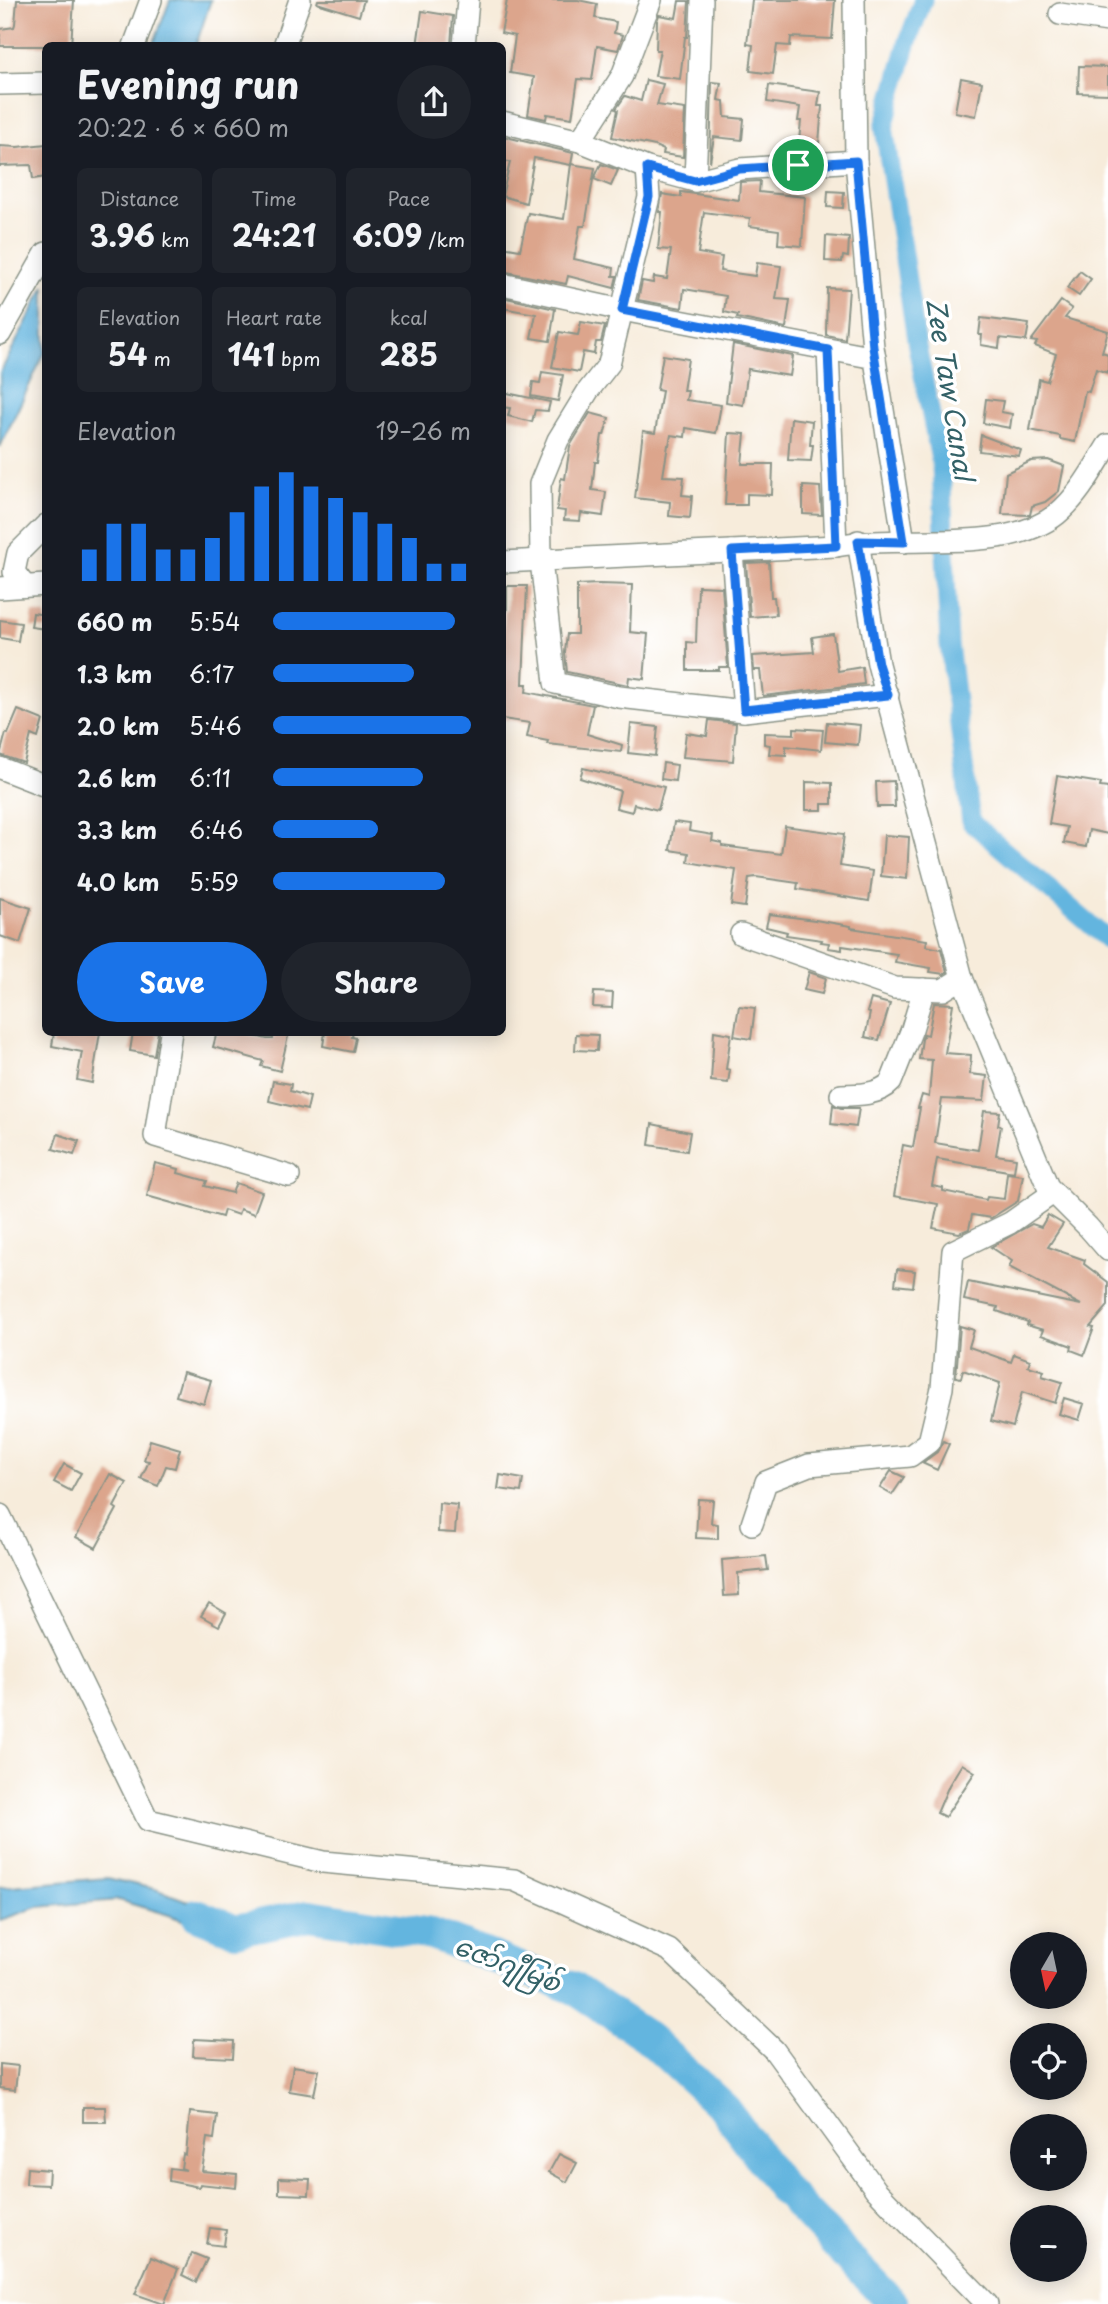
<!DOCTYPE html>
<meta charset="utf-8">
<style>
body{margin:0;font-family:"Playpen Sans","Noto Sans Myanmar",sans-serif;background:#20242c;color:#f1f3f6;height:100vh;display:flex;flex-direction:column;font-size:26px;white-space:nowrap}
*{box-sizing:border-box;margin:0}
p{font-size:23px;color:#9ea1a6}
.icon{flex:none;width:38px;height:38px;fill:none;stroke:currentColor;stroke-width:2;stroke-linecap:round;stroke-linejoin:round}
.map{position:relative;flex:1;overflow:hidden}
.drawer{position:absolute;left:42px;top:42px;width:464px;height:994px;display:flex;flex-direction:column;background:#171b24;border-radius:10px;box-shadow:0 4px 18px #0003}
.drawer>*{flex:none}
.needle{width:46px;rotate:189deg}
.fabs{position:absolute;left:1010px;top:1932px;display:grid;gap:14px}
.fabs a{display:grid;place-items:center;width:77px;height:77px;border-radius:50%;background:#171b24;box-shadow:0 4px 18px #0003;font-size:35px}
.pin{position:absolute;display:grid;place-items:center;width:60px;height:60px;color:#fff;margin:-30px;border:4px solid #fff;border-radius:50%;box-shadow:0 2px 7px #0007}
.round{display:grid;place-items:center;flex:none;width:74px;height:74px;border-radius:37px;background:#20242c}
.headline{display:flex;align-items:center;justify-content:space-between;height:119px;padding:0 35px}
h1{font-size:38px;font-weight:700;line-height:52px}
.figures{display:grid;grid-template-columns:repeat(3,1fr);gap:10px;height:119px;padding:7px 35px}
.figures div{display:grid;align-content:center;border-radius:10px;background:#20242c;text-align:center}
.figures b{font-size:30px;font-weight:700}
.figures small{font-size:19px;font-weight:400}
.figures p{font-size:19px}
.chart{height:196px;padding:14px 35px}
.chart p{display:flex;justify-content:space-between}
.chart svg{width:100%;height:126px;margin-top:7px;stroke:#1a73e8;stroke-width:6}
.cta{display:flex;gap:14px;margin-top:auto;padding:14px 35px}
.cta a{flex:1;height:80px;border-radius:42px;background:#1a73e8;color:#fff;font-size:28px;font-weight:700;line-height:80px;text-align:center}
.cta a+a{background:#20242c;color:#f1f3f6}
ul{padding:0 35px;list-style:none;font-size:23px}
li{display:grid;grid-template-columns:112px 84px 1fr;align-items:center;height:52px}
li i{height:18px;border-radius:9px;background:#1a73e8}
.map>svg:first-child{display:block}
.water{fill:#63b5df;stroke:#41798a;stroke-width:2}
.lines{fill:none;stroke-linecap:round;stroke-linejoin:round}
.canal{stroke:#63b5df;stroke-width:19}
.river{stroke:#63b5df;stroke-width:32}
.building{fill:#dca58c}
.minor-casing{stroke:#8b9488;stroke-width:24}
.minor{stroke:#fff;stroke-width:21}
.route-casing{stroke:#fff;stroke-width:14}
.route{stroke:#1a73e8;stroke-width:9}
.labels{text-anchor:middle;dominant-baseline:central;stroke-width:7;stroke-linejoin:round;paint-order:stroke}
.water-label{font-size:26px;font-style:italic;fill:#336167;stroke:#fff}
</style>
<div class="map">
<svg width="1108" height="2304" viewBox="0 0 1108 2304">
<rect width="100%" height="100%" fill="#fff"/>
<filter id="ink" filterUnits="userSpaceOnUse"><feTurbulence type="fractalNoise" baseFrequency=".0143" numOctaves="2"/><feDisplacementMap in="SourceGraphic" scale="14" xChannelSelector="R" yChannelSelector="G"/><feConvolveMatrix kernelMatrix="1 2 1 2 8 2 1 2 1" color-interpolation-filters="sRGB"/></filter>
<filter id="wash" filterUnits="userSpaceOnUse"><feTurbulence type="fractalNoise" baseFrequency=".00686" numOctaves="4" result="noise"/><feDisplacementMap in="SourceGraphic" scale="28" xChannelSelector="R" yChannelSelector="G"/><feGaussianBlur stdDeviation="1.57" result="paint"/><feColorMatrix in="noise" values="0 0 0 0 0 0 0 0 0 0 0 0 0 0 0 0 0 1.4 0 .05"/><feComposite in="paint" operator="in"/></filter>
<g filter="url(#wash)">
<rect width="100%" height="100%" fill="#f7ecdb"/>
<g class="water">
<polygon points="170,0 211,0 196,45 153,45"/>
<polygon points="45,286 45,352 0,447 0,373"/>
<polygon points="107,1878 155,1889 237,1919 235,1940 169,1915 118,1900 38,1907 0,1920 0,1887"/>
</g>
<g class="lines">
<polyline class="canal" points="923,0 908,41 884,127 917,346 941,464 949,644 971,822 1108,940"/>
<polyline class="river" points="197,1915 236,1930 309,1915 432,1934 573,1988 647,2037 725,2109 783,2189 893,2304"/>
</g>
<g id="blocks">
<g class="building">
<polygon points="17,0 74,0 71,46 0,46 0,29 14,27 15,24"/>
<polygon points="318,0 364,0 359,16 317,3"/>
<polygon points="507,0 578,0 597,4 595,18 616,22 614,33 623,35 618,50 597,46 592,80 578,79 572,118 547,114 546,119 528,115 534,77 510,73 515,36 501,33"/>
<polygon points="752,0 835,0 832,39 791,37 790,46 777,45 773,74 750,71 753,45 747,44"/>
<polygon points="679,1 689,1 687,37 685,37 680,79 655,76 660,50 656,50 657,21 659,15 676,18"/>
<polygon points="422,11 453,16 451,46 417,46"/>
<polygon points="1079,66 1108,67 1108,94 1078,93"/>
<polygon points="961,78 982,82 976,116 955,112"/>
<polygon points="646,80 663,84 657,105 685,109 683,157 663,154 664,150 655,146 612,137 618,110 616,109 625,96 641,101"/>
<polygon points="712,82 721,83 718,100 724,101 725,117 744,119 742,140 714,137 710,162"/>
<polygon points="769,85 820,92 818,106 822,106 819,143 799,141 801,121 798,121 800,107 767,102"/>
<polygon points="502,136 573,153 571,165 534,158 526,203 502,196 510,162 502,161"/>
<polygon points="46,144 46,177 33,179 31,165 0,166 0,146 17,147"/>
<polygon points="571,164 595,168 585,226 580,226 574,259 614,268 613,276 617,276 614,288 568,276 566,284 502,271 502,247 520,250 528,213 564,219"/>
<polygon points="601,164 618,170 611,186 594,179"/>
<polygon points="760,181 759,192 805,197 802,246 778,244 779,230 749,226 750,218 704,212 698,253 722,257 720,271 755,276 757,263 781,266 776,299 790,300 786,328 737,318 738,315 724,312 726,296 684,289 682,308 638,300 642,281 653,283 654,277 667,279 671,250 658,249 662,212 659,212 662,194 681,197 681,192 739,200 740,182"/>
<polygon points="828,191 844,192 843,208 827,207"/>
<polygon points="826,236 849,238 848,257 843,256 842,262 825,261"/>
<polygon points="1080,271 1091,279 1079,296 1067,288"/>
<polygon points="827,288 849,289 845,339 826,335"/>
<polygon points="502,297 555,309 550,341 531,338 536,314 502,308"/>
<polygon points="1061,301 1072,309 1065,318 1108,331 1102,352 1108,354 1108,373 1096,369 1089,392 1085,391 1075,442 1060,439 1060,436 1030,430 1039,379 1047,381 1056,354 1035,346 1037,342 1031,341"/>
<polygon points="981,318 1029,324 1026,341 1000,338 999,348 981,345 982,335 979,335"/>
<polygon points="581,322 605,326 601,342 596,342 594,354 583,352 579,372 552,367 559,332 578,335"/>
<polygon points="733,344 793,356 790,376 748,369 743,405 726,402"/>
<polygon points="663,355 688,359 683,391 688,391 686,400 721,405 716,433 686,428 685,437 671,435 669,445 668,445 663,476 684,477 682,495 692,496 690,518 669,516 670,502 635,498 643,431 655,433 662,391 657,390"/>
<polygon points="542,372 563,375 558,401 531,396 533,382 540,383"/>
<polygon points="502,392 550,402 548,411 535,410 532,422 508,416 510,408 502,407"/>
<polygon points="986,399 1003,401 1001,412 1012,414 1010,428 983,423"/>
<polygon points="590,413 609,418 604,435 602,435 598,462 595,462 592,490 606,492 603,516 581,513 580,521 564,520 565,511 557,510 561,478 565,479 570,446"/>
<polygon points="791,418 812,421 810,445 813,445 811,461 788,460"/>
<polygon points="729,433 745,434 742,464 773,464 772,495 747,494 747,505 725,505"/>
<polygon points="981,435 1021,450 1019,456 979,451"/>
<polygon points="1048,460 1064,466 1059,491 1045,502 1032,506 1030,515 1002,514 1006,473 1031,461"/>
<polygon points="803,486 820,487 822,515 803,514"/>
<polygon points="769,562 771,597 774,597 776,615 750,617 746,563"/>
<polygon points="599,584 632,585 630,632 648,634 644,679 629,677 628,685 567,672 565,652 567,634 577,634 577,585"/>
<polygon points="507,586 527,586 523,684 527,684 526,692 593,705 587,734 622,745 621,752 547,744 548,741 527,737 530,723 502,719 502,645 505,611 507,611"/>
<polygon points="698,586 722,587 728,667 719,667 719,670 687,670 687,642 696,643"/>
<polygon points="33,613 46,615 46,629 31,627"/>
<polygon points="0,620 21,623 18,641 0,638"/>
<polygon points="833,634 838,671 862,667 864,684 763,696 760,670 754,670 753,656 814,652 812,637"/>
<polygon points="18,710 43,720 38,738 31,735 24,763 0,755 6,733 8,734"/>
<polygon points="709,720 736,723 733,761 683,757 686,733 707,736"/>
<polygon points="827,722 860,725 858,745 825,742"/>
<polygon points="631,724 658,727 655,756 628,753"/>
<polygon points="794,728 823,730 821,750 786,746 786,755 769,754 770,745 764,744 764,733 794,734"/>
<polygon points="663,763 677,765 675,781 661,779"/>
<polygon points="583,768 664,787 658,810 634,804 632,812 616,808 620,791 580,778"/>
<polygon points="1057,776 1101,783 1100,787 1108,788 1108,834 1089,830 1086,847 1064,843 1067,827 1049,824"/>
<polygon points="894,781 895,807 877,807 876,782"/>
<polygon points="806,782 832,783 832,804 822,804 822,810 806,810"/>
<polygon points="674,822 690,824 689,831 713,835 712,841 722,843 722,846 781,854 785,826 844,834 840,866 873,871 869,901 797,889 798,883 756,877 749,878 745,907 731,905 736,870 688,862 689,853 670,850"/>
<polygon points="884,835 909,837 907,879 881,876"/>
<polygon points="0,898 31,908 20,943 0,936"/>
<polygon points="769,914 815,920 851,926 851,928 927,940 926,946 941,949 947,972 944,974 930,972 931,968 895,962 897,954 842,946 842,950 828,948 829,943 821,942 822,940 786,935 787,932 766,927"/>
<polygon points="809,972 826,978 822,994 804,990"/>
<polygon points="594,992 613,993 612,1008 593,1007"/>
<polygon points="871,999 890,1004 879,1040 865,1037 870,1013 867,1012"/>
<polygon points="934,1003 953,1004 945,1053 971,1055 970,1074 987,1076 984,1101 942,1099 935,1143 978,1150 984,1111 1000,1112 998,1125 1001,1126 996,1155 1016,1158 1014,1172 937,1159 932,1186 943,1188 943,1191 986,1200 987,1197 1004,1199 1007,1173 1023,1175 1018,1201 991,1218 972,1215 969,1229 959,1233 933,1228 938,1204 894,1196 903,1145 913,1147 920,1108 918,1108 922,1095 929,1097 932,1060 919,1059 922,1039 924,1034 928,1035"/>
<polygon points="739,1006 755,1008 751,1039 734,1036"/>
<polygon points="714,1031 731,1034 726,1069 730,1070 728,1083 711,1081"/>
<polygon points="54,1032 100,1032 92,1083 77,1080 82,1052 52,1046"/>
<polygon points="133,1032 158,1032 154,1055 130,1051"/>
<polygon points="217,1032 239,1032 267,1039 273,1039 274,1032 289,1032 280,1071 261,1066 263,1061 213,1047"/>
<polygon points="325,1032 353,1032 352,1037 356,1038 353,1052 323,1046"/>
<polygon points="576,1034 598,1035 597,1051 575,1050"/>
<polygon points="273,1081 291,1084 290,1091 310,1097 307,1110 269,1101"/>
<polygon points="833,1105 841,1108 859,1108 856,1127 831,1124"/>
<polygon points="652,1124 690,1132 687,1151 649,1145"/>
<polygon points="58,1134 79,1141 74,1155 53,1149"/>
<polygon points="155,1163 179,1169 178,1173 207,1181 205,1186 232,1193 236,1183 262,1192 254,1214 240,1209 238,1215 224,1210 222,1217 147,1196"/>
<polygon points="1048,1215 1063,1224 1048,1247 1085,1260 1084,1264 1108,1282 1108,1306 1090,1327 1094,1328 1084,1355 1071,1350 1072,1346 1041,1335 1043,1330 1027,1325 1028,1322 997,1311 998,1307 964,1300 968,1282 1081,1305 1009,1267 1012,1261 991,1247 1032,1224 1041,1227"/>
<polygon points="897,1269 915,1271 913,1287 895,1285"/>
<polygon points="960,1326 974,1330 969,1347 1011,1362 1014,1354 1030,1360 1028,1366 1044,1371 1042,1376 1062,1382 1055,1403 1022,1392 1013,1427 991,1421 1000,1383 963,1370 961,1378 956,1377"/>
<polygon points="183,1372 211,1380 204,1404 176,1396"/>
<polygon points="1064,1398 1084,1404 1079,1420 1059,1414"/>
<polygon points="150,1440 180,1449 175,1468 166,1466 158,1486 141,1479 149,1461 144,1460"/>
<polygon points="943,1441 949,1444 937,1470 922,1463 937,1452"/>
<polygon points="64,1464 81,1473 71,1491 54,1482"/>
<polygon points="891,1471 904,1477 892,1495 880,1488"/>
<polygon points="110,1474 127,1483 114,1507 117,1509 96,1548 76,1537"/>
<polygon points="500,1475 523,1479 521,1492 498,1489"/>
<polygon points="698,1499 713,1500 711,1523 718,1524 718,1539 696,1538"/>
<polygon points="439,1503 457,1505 455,1533 438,1532"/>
<polygon points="766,1556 768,1570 738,1573 739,1595 724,1596 722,1560"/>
<polygon points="209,1603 226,1613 219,1626 201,1616"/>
<polygon points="962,1764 975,1772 945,1817 937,1813 949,1785"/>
<polygon points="194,2039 234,2041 233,2058 193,2056"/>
<polygon points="0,2064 18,2066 15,2090 0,2088"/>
<polygon points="293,2066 319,2070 314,2095 289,2091"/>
<polygon points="83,2107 105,2107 106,2122 83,2122"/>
<polygon points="190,2112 217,2115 214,2139 207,2138 202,2171 237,2174 236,2188 200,2184 199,2187 169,2181 170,2168 186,2170 181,2168 183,2154 186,2155"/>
<polygon points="559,2154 577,2163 567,2182 549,2172"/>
<polygon points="27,2168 49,2170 48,2185 26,2184"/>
<polygon points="279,2178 310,2179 309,2195 279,2194"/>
<polygon points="210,2228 226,2230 224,2246 207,2244"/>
<polygon points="192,2253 207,2259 196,2282 182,2275"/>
<polygon points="151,2257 178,2269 164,2304 135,2294"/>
</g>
</g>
</g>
<g filter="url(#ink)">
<use href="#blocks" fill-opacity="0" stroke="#8b9488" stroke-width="2"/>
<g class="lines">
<defs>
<g id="minor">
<polyline points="854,0 856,161 873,347 904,542"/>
<polyline points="1060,14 1108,21"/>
<polyline points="134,46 151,0"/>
<polyline points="284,46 300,0"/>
<polyline points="464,46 468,0"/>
<polyline points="0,84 46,83"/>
<polyline points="502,122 580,141 647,168 695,181 740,169 856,161"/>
<polyline points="580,141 622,76 651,0"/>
<polyline points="647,168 649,197 609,364 588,391 558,440 540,484 541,561 555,683 619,697 744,711 888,695"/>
<polyline points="695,181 702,0"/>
<polyline points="502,284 622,310 875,358"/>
<polyline points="0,334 46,253"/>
<polyline points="828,350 836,546"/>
<polyline points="858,541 878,664 962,978 1048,1187 1088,1227 1108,1250"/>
<polyline points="732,551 744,711"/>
<path d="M502,562l334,-16c64,-13 168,10 221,-32 22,-18 36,-45 51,-69"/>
<polyline points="25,586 14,572 18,553 46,525"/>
<polyline points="0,588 46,585"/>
<polyline points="0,768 46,786"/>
<polyline points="741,934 895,988 943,990 962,978"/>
<polyline points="171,1032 155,1136 289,1176"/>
<path d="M841,1095c16,0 38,0 50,-13l21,-53 12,-40"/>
<polyline points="0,1515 148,1820 323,1862 514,1880 669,1950 774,2050 876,2190 987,2304"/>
<polyline points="752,1524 766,1482 809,1465 910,1456 929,1442 942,1388 953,1251 1010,1223 1053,1193"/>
</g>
</defs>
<use href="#minor" class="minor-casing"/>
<use href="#minor" class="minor"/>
</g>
</g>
<g class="lines" filter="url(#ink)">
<defs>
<polygon id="route" points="856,161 873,347 904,542 858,541 878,664 888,695 744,710 732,551 836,546 828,350 622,310 649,197 647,168 695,181 740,169"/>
</defs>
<use href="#route" class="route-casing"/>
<use href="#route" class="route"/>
</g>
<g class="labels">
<g class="water-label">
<text transform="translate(951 389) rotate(81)">Zee Taw Canal</text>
<text transform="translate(508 1963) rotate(21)">ဇော်ဂျီမြစ်</text>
</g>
</g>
</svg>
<div class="fabs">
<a><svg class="needle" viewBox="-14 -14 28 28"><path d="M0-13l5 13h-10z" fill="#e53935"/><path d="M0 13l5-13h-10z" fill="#9ea1a6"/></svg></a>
<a><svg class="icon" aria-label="locate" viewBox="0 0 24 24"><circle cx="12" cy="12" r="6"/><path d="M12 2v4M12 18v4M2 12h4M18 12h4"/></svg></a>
<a>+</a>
<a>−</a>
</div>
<div class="pin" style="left:798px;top:165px;background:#1e9e55"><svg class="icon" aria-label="arrive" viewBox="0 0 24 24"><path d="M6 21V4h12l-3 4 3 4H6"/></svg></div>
<section class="drawer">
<div class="headline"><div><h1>Evening run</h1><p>20:22 · 6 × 660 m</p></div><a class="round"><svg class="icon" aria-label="share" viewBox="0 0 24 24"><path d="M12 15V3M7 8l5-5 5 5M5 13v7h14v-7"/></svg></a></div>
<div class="figures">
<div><p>Distance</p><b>3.96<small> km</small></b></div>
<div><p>Time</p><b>24:21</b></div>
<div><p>Pace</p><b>6:09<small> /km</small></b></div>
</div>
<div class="figures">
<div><p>Elevation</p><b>54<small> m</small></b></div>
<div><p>Heart rate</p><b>141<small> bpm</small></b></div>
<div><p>kcal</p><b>285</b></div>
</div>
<div class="chart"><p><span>Elevation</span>19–26 m</p>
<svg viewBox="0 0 160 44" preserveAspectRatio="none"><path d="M5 44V33M15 44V24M25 44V24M35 44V33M45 44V33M55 44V29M65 44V20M75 44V11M85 44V6M95 44V11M105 44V15M115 44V20M125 44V24M135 44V29M145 44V38M155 44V38"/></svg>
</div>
<ul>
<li><b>660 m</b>5:54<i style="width:92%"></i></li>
<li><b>1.3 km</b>6:17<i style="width:71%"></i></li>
<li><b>2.0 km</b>5:46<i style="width:100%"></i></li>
<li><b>2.6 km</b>6:11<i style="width:76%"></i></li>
<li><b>3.3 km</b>6:46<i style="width:53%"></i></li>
<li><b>4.0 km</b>5:59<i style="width:87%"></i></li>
</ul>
<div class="cta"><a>Save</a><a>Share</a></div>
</section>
</div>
